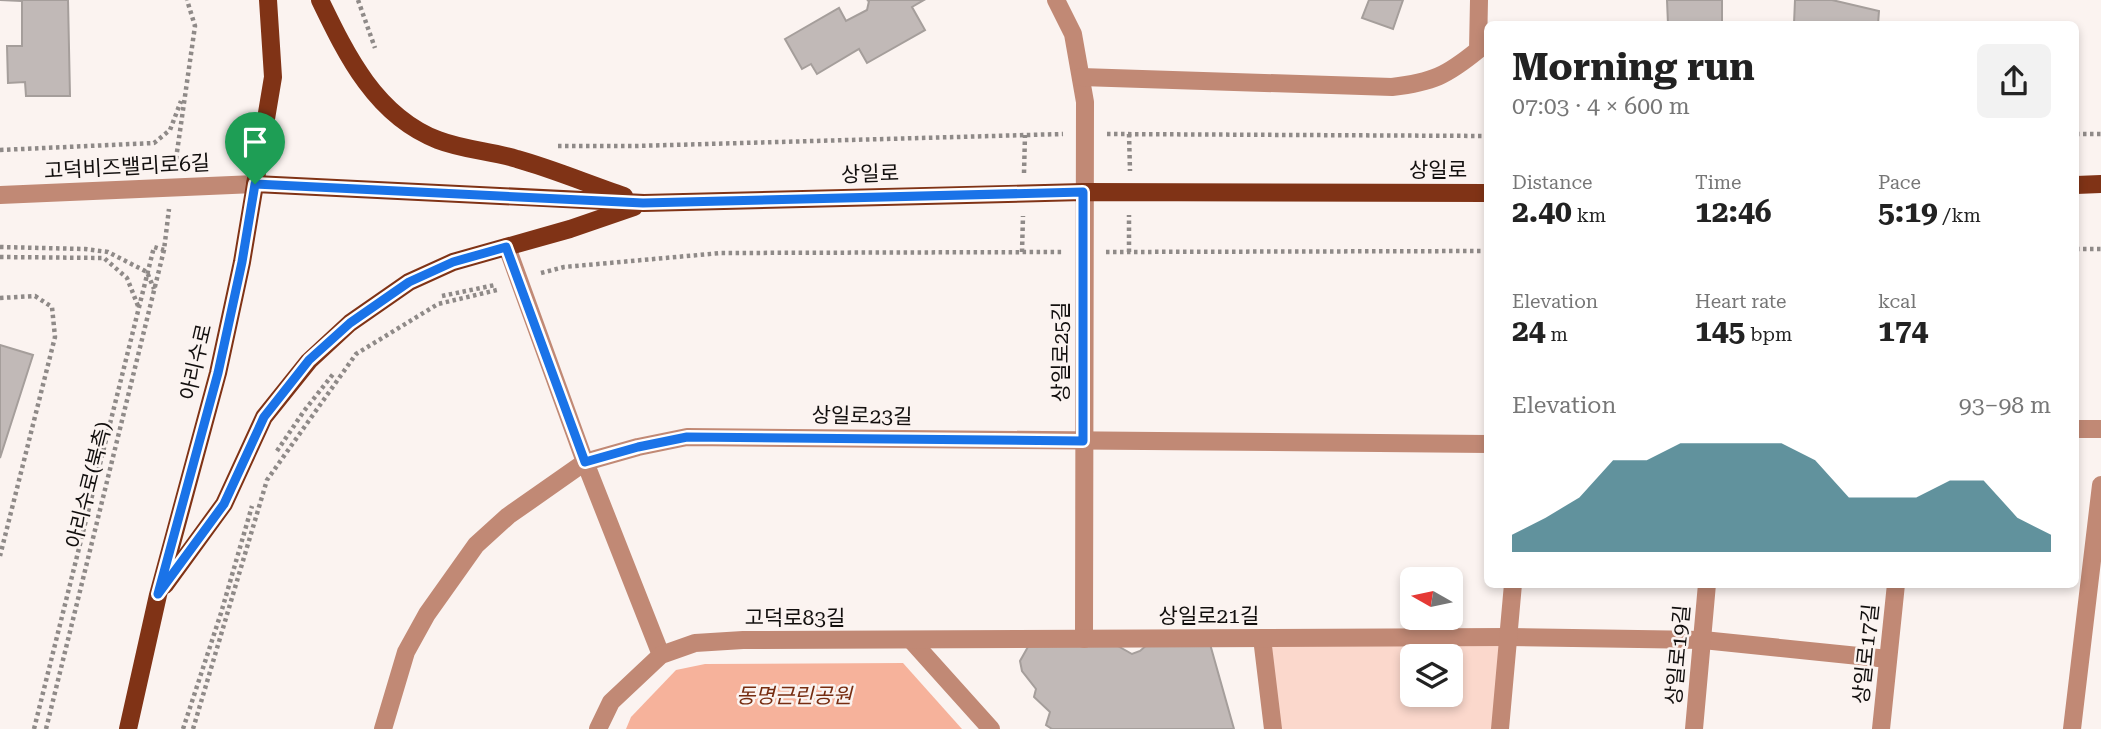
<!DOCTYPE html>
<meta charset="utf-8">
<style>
body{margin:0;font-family:"Roboto Serif","Noto Sans KR",serif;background:#f2f2f2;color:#222;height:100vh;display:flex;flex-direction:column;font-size:26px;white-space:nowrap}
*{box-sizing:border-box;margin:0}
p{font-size:23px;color:#767676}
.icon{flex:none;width:38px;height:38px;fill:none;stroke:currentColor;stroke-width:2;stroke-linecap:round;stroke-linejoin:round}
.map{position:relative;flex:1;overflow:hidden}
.side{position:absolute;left:1484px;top:21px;width:595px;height:567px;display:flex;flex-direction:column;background:#fff;border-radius:10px;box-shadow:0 4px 10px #0003}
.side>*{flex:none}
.needle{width:46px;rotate:279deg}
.fabs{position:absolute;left:1400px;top:567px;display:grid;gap:14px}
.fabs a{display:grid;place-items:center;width:63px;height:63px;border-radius:10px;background:#fff;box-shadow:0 4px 10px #0003;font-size:35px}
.pin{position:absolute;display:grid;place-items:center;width:60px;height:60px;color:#fff;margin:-72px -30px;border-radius:50% 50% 50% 0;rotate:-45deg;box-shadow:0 0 7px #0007}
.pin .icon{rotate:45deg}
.round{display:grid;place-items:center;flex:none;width:74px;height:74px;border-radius:10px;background:#f2f2f2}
.headline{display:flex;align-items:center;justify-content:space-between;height:119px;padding:0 28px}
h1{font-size:38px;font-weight:700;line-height:52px}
.metrics{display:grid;grid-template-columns:repeat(3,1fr);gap:10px;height:119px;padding:7px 28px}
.metrics div{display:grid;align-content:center}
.metrics b{font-size:30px;font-weight:700}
.metrics small{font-size:19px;font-weight:400}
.metrics p{font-size:19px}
.chart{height:196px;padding:14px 28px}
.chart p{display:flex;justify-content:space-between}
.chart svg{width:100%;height:126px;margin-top:7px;fill:#1f6575;opacity:.7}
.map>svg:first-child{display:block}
.green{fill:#fbd8cc;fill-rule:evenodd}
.forest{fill:#f6b29b}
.building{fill:#c1b9b7;stroke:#a59e9b;stroke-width:2}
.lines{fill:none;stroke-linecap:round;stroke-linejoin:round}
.path{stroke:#8f8a88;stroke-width:4.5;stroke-dasharray:3.5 3.5;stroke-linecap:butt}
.minor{stroke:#c18975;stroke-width:18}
.major{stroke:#803316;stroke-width:18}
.route-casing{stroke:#fff;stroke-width:14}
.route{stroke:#1a73e8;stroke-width:9}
.labels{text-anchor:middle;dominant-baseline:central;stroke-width:5;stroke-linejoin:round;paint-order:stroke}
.street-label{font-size:21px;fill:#120f0e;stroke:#fbf3f0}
.park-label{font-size:21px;font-style:italic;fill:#772d11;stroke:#fbf3f0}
</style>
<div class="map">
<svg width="2101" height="729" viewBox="0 0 2101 729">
<rect width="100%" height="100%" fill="#fbf3f0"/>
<path class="green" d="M1504,640l-8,89h-219l-10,-86zM1412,656h39v39h-39z"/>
<polygon class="forest" points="903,663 962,729 626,729 631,717 676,670 705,664"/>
<g class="building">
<polygon points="0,0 68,0 70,96 26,96 25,82 8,83 7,46 22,46 22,1"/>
<polygon points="867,0 924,0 912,7 925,30 867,63 859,49 817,74 811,64 802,69 785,39 839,8 846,21 867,10 869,1"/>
<polygon points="1369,0 1403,0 1393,29 1362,18"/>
<polygon points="1667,0 1722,0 1722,24 1668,24"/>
<polygon points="1795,0 1832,0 1879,11 1878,24 1794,24"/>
<polygon points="0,345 33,355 0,458"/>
<polygon points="1148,644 1210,644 1234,729 1052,729 1046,725 1050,712 1034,697 1036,689 1022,671 1020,661 1029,645 1116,645 1132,654 1140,651"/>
</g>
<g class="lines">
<g class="path">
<polyline points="358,0 375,48"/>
<polyline points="1107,134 1488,136"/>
<polyline points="1129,134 1130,171"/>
<polyline points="2076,134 2101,134"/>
<polyline points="558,146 635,146 1063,134"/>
<polyline points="0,150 154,143 170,130 181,101"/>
<polyline points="175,166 195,26 187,0"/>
<polyline points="1024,173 1025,135"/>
<polyline points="0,247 85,249 108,252 147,272 154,289"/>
<polyline points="2076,249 2101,249"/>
<polyline points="1022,252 1023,216"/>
<polyline points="1106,252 1488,251"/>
<polyline points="1129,252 1129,215"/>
<polyline points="0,257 104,258 127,278 138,306"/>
<polyline points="541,273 564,267 721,253 1063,252"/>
<polyline points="442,296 495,285"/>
<polyline points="0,298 35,296 52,307 55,337 0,556"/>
<polyline points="277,451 304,411 334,373"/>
<polyline points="34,729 154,247 164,250"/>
<polyline points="46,729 164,250 169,209"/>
<polyline points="183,729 221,613 252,506"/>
<polyline points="193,729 267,480 356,354 438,304 497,290"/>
</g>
<g class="minor">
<polyline points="1056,0 1073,34 1085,102 1084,639"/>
<path d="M1081,77l311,10c41,-5 54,-11 86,-37l1,-50"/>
<polyline points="0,195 255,184"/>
<polyline points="507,247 585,462 661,655"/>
<polyline points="2076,429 2101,429"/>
<polyline points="1262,638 1273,729"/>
<polyline points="911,640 991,729"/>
<polyline points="383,729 406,652 427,614 476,545 508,516 585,462 638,447 687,437 1488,444"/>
<polyline points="598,729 611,702 661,655 695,643 743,640 1508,637 1703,640 1888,659"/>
<polyline points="1500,729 1513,584"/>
<polyline points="1694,729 1707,584"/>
<polyline points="1881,729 1896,584"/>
<polyline points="2072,729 2101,485"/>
</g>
<g class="major">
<path d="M320,0c27,56 56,116 118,140 26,10 53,11 79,19 36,10 71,25 107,37"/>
<polyline points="255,184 644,203 1083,192 1488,193"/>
<polyline points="2076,185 2101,184"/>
<polyline points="165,585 224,504 264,417 309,361 350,323 409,282 453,262 570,229 634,207"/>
<polyline points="128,729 158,595 218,373 242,262 273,77 268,0"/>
</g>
</g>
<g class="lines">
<defs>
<polygon id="route" points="255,184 643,203 1083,192 1083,441 687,437 638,447 585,462 506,247 453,262 409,282 350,323 309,360 264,417 224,504 158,594 218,373 242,262"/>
</defs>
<use href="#route" class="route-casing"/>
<use href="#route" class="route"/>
</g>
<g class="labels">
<g class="street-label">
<text transform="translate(127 167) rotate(-3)">고덕비즈밸리로6길</text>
<text x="1438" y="170">상일로</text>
<text transform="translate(870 174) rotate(-2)">상일로</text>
<text transform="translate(1061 352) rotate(-90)">상일로25길</text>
<text transform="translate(196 362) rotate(-77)">아리수로</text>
<text transform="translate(862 416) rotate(1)">상일로23길</text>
<text transform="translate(89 485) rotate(-76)">아리수로(북측)</text>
<text x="1209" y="616">상일로21길</text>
<text x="795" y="618">고덕로83길</text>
<text transform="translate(1866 654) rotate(-84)">상일로17길</text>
<text transform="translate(1678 655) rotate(-85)">상일로19길</text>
</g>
<g class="park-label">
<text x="794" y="696">동명근린공원</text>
</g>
</g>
</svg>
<div class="fabs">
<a><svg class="needle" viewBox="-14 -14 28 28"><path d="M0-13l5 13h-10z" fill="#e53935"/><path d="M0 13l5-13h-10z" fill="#767676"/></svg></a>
<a><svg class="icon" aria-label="layers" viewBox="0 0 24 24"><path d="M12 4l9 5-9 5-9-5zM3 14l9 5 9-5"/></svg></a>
</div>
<div class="pin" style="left:255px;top:184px;background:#1e9e55"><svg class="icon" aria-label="arrive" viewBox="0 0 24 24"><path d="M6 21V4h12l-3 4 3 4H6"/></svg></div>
<section class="side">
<div class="headline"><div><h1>Morning run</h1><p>07:03 · 4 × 600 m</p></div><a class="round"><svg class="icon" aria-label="share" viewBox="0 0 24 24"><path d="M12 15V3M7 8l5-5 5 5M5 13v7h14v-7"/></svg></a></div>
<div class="metrics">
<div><p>Distance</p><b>2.40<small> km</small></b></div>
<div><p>Time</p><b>12:46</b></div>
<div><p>Pace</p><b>5:19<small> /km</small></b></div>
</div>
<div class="metrics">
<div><p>Elevation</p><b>24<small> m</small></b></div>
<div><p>Heart rate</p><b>145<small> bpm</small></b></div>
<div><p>kcal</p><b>174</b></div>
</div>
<div class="chart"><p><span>Elevation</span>93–98 m</p>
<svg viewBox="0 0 160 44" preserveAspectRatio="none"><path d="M0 44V38L10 32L20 25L30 12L40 12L50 6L60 6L70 6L80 6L90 12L100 25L110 25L120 25L130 19L140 19L150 32L160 38V44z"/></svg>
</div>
</section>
</div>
